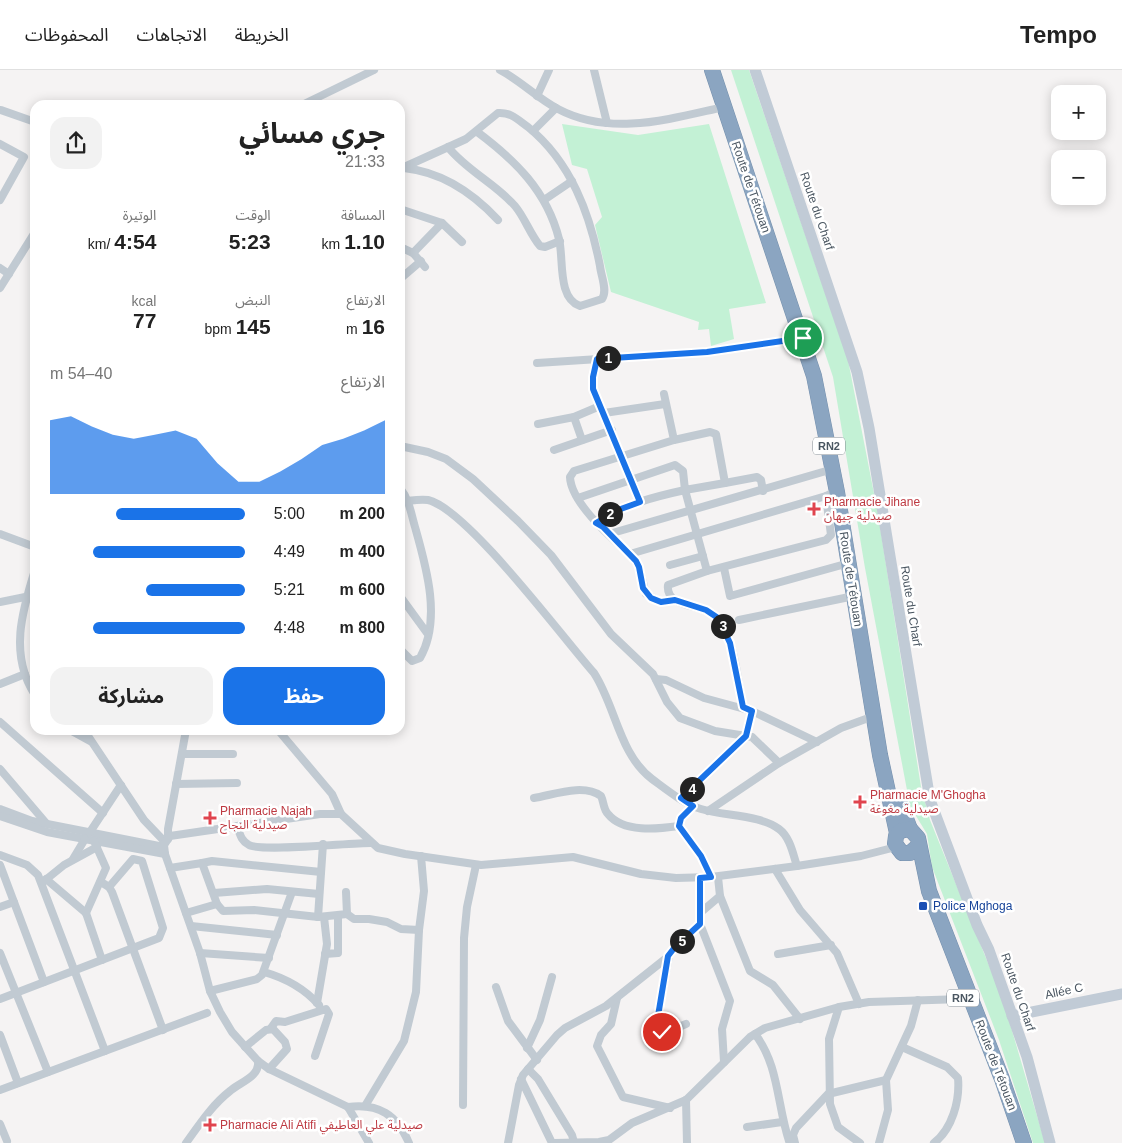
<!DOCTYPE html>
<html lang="ar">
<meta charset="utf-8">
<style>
body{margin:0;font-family:Arial,"Noto Sans Arabic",sans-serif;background:#f2f2f2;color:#222;direction:rtl;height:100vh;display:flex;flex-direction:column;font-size:19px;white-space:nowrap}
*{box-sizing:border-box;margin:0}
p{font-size:16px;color:#767676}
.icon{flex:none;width:28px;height:28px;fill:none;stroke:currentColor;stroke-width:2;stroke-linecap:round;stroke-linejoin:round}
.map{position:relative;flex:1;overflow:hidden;direction:ltr}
.drawer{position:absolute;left:30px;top:30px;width:375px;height:635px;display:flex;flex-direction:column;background:#fff;border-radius:15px;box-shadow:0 2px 12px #0003;direction:rtl}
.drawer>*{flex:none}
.fabs{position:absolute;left:1051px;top:15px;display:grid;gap:10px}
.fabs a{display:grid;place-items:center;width:55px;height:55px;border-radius:10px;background:#fff;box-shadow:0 2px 12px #0003;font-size:25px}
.pin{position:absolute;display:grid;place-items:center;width:42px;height:42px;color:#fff;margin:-21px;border:2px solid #fff;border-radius:50%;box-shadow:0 1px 5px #0007}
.km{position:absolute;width:25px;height:25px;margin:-12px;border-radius:50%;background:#222;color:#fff;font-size:14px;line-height:25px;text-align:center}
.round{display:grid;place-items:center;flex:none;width:52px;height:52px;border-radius:15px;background:#f2f2f2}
.overview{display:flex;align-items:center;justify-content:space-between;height:85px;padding:0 20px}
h1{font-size:28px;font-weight:700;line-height:38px}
.metrics{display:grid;grid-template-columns:repeat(3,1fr);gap:8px;height:85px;padding:5px 20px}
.metrics div{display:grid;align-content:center}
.metrics b{font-size:21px;font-weight:700}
.metrics small{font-size:14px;font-weight:400}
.metrics p{font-size:14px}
.chart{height:140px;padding:10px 20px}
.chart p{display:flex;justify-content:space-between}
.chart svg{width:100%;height:90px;margin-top:5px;fill:#1a73e8;opacity:.7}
.primary-button{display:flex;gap:10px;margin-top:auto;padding:10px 20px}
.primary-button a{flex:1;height:58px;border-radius:15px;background:#1a73e8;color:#fff;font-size:20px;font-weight:700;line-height:58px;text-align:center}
.primary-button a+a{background:#f2f2f2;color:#222}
ul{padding:0 20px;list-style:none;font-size:16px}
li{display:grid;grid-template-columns:80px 60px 1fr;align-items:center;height:38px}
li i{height:12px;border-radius:6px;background:#1a73e8}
header{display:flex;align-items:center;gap:30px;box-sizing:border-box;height:70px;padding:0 25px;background:#fff;border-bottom:1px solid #e0e0e0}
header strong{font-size:24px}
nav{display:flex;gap:28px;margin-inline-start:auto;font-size:18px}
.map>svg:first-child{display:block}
.green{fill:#c3f1d5}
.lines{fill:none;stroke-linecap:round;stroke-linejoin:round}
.highway-casing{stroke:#7690ad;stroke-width:16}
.street{stroke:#c1cad2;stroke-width:8}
.secondary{stroke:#c1cbd6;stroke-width:11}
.highway{stroke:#8ba5c1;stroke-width:15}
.route-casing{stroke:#fff;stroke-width:10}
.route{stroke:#1a73e8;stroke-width:6}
.health-dot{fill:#e0444e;stroke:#fff;stroke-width:2}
.transit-dot{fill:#1a4fb4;stroke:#fff;stroke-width:2}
.labels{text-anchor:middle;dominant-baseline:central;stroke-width:5;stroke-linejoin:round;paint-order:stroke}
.shield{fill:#fff;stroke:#808990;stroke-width:1}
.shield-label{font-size:11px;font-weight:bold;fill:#4a5661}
.street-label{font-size:12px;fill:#4a5661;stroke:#fff}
.health-label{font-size:12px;fill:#be3a42;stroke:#fff;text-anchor:start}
.transit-label{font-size:12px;fill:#164399;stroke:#fff;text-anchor:start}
</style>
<header>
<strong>Tempo</strong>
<nav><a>الخريطة</a><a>الاتجاهات</a><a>المحفوظات</a></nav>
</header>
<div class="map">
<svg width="1122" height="1073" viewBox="0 0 1122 1073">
<rect width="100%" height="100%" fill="#f5f3f3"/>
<g class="green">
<polygon points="731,0 749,0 848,290 878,444 921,717 930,750 1003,930 1045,1073 1033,1073 999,970 932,797 927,764 910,736 865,498 833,307"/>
<polygon points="562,54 638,65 709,54 766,233 729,239 734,269 711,276 709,259 698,260 699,252 611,222 595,155 602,147 587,99 572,95"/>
</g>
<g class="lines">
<defs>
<g id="highway">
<polyline points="712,0 814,306 837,422 880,685 897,763"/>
<polyline points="900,733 910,759"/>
<polyline points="918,776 910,783 902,783 895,774 896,766 900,761 910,759 918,768 929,821 1002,1009 1024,1073"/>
</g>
</defs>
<use href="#highway" class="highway-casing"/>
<g class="street">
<path d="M500,0c21,11 37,28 58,39 53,28 111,10 166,-2"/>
<polyline points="594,0 607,53"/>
<polyline points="537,26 549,0"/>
<polyline points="302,35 374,0"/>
<polyline points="1,40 35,52"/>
<polyline points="533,61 556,38"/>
<polyline points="0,74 24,87 0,130"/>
<path d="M448,77c18,23 48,37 67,59 10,12 15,28 25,40l5,1 15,-6"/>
<path d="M402,98l64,-29 32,-26c13,-1 20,7 30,14 43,35 62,87 72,139 1,10 8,25 2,33l-22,7c-23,-8 -16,-47 -21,-67 -12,-48 -44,-79 -83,-108"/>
<path d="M404,98c38,4 68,24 94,52"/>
<polyline points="544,130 572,111"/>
<polyline points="400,139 442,153 462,172"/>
<polyline points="400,177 413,183 425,197"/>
<polyline points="413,183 442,153"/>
<polyline points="0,198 9,204"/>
<polyline points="400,209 421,191"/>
<polyline points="0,218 35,162"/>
<polyline points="597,289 593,307 593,319 641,432"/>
<polyline points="537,293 707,282 803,268"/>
<path d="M664,324l10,46 -87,27 -13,4 -4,6c1,26 41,61 60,77l196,-58"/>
<polyline points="604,343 665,334"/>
<polyline points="574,347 582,370"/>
<polyline points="538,354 574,347 600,336"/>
<polyline points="400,376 428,382 446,389 473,409 518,451 551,485 611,564 653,604 667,632 680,648 715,661 752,667 779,693"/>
<polyline points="554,380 612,360"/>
<polyline points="725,413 757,407 761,410 763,421"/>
<path d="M400,418c9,11 11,25 15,39 11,39 27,93 5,131l-8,3 -12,-12"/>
<polyline points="578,428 675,395 683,401 685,420 725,413 716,364 710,362 674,370"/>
<path d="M408,431c7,-1 13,-2 20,-1 39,9 135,138 166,173 22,34 25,81 58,106 15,11 32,25 49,30 23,7 60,6 78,20 11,8 14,25 18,37"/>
<path d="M596,453c26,-18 57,-26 89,-33l22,81"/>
<polyline points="0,464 35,477"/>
<polyline points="609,464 833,399"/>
<polyline points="630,484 639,497 646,524 661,532 675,530"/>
<polyline points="670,495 703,486"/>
<polyline points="724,498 730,526 849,493"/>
<path d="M35,500c-13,41 -26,85 0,125"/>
<polyline points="400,526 427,563"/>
<polyline points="0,532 35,525"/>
<polyline points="739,550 854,526"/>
<polyline points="656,609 666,610 704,628 752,641 817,672"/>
<polyline points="0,614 25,604"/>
<path d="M743,637c-5,-25 -9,-73 -27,-91 -12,-12 -51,-7 -48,-31l39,-14 119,-31 5,-5 -5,-39 4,-2"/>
<polyline points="0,652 103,743"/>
<polyline points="70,660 90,671"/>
<polyline points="84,660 144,750 165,772"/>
<polyline points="278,660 332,724 341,744"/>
<polyline points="182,684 233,684"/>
<polyline points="0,699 46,753"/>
<polyline points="176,714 237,713"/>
<path d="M534,728c19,-3 49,-15 67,-2 3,6 2,13 7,18 15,19 50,15 71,12"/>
<polyline points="681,729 746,666 752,641"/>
<polyline points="693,736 681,748 679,756 701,786 711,807"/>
<polyline points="0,739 32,751 164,777"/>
<polyline points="708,741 779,693 841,658 874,646"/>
<polyline points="0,746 47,762 165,784"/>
<path d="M237,756c3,8 4,15 12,19 13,7 99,-2 122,-2"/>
<polyline points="90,762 121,715"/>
<polyline points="168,769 168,759 186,660"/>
<polyline points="0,785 27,795 38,805 105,981"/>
<polyline points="73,789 85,769"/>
<polyline points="202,793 212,791 321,802"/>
<polyline points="0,795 44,912"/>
<polyline points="170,798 202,793 217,834 186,843"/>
<polyline points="775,799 800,840 837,883 859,934"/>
<polyline points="700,808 700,854 730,931 722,959 724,992"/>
<polyline points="46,809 86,843 102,890"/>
<polyline points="43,812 64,795 97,777"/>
<polyline points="101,812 109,817 112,822 163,960"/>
<polyline points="214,823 267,819 319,824"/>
<polyline points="720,826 750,901 773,915 800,949"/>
<polyline points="217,834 223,841 254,840 318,847 347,844 346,822"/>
<polyline points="0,837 14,832"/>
<polyline points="86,843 106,798 94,771"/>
<polyline points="700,843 720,826 718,807"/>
<polyline points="347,844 354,849 369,849 387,852 401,859 419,860"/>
<polyline points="318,847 323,774"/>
<polyline points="191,856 277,865"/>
<polyline points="0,883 48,1002"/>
<polyline points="200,883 269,888"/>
<polyline points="325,884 338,883 338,846"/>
<polyline points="778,884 831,875"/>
<path d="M264,902c21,6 40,16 55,33"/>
<polyline points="496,917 508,951 537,990"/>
<polyline points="210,921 257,909 262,905 292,822"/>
<polyline points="617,928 611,954 601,965 597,976 623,1027 670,1038"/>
<polyline points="0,929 159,868 163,858 142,791 133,789 109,817"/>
<polyline points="317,933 327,874 324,847"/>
<polyline points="839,937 829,969 830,1034 838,1057 860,1073"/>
<polyline points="686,954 664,963 659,954 658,946 669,886 675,877 700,854"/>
<polyline points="271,958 276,951 285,952 326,939 329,944 315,986"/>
<path d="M755,964c24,31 22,71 34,107"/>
<polyline points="0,965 18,1013"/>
<polyline points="245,977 266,960 273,959 285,972 287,979 269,999"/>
<path d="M902,977l45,20 11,11c2,23 -6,51 -24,65"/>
<polyline points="527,978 540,950 552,907"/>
<polyline points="528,999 538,1009 572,1065 574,1072"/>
<polyline points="521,1009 552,1073"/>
<polyline points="0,1020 207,943"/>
<polyline points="686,1030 687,1073"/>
<polyline points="463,1035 464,868 467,837 476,795"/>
<polyline points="365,1036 404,971 416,922 419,860 424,821 421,786"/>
<path d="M348,1037c31,-4 49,8 61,36"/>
<polyline points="0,1054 7,1071"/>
<polyline points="747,1057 782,1052"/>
<path d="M186,1073c13,-18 26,-38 44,-52 10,-9 30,-14 28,-30"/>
<polyline points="369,1073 348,1037 269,999 258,991 232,962 220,942 210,921 200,883 165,784 164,775 170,766 320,744 341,744 378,778 405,784 481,795 573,787 641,804 676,808 711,807 797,796 861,786 896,777"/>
<polyline points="508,1073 519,1015 523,1005 557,965 565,958 606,936 669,886"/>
<polyline points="554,1073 599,1072 609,1070 632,1053 686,1030 750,967 765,958 839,937 869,932 963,929"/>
<polyline points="795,1073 793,1065 796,1058 828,1024 886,1010"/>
<polyline points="879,1073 888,1040 886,1010 911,956 918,930"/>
</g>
<g class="secondary">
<polyline points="755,0 857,302 869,358 930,730 977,855 989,880 1027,987 1050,1073"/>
<polyline points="1012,946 1122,924"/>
</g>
<use href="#highway" class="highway"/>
</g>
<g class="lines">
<defs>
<polyline id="route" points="662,962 658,946 668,886 675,877 700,854 700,808 711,807 701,786 679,756 681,748 693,736 681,728 746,666 752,641 743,637 730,573 718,548 706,540 675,530 661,532 651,528 643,518 639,497 636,491 603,457 596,453 618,440 640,432 593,319 593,307 597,289 707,282 803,268"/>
</defs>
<use href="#route" class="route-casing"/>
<use href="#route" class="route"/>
</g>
<g class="health-dot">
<path d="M811.5 431.5h5v5h5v5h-5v5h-5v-5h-5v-5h5z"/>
<path d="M857.5 724.5h5v5h5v5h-5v5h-5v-5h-5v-5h5z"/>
<path d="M207.5 740.5h5v5h5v5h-5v5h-5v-5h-5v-5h5z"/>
<path d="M207.5 1047.5h5v5h5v5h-5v5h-5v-5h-5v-5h5z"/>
</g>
<rect class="transit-dot" x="918" y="831" width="10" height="10" rx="2.5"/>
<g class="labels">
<g class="shield">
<rect x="813" y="367.5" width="32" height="17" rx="4"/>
<rect x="947" y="919.5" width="32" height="17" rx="4"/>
</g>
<g class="shield-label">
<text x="829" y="376">RN2</text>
<text x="963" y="928">RN2</text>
</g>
<g class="street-label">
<text transform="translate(751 117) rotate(71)">Route de Tétouan</text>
<text transform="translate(817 141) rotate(71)">Route du Charf</text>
<text transform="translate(851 509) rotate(81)">Route de Tétouan</text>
<text transform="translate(911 536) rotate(81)">Route du Charf</text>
<text transform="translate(1064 921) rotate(-12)">Allée C</text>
<text transform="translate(1018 922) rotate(71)">Route du Charf</text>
<text transform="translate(996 995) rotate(69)">Route de Tétouan</text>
</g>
<g class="health-label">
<text x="824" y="432">Pharmacie Jihane<tspan x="824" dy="14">صيدلية جيهان</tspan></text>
<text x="870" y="725">Pharmacie M'Ghogha<tspan x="870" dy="14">صيدلية مغوغة</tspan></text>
<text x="220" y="741">Pharmacie Najah<tspan x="220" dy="14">صيدلية النجاح</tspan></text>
<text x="220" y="1055">Pharmacie Ali Atifi صيدلية علي العاطيفي</text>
</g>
<g class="transit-label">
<text x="933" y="836">Police Mghoga</text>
</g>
</g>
</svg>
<div class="fabs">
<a>+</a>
<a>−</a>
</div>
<div class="pin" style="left:803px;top:268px;background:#1e9e55"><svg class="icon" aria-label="arrive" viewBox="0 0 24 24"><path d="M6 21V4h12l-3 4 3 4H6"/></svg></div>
<div class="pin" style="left:662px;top:962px;background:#d93025"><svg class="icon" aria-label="check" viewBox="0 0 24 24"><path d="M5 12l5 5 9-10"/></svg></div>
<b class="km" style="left:608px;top:288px">1</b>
<b class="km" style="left:610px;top:444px">2</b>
<b class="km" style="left:723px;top:556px">3</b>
<b class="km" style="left:692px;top:719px">4</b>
<b class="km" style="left:682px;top:871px">5</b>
<section class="drawer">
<div class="overview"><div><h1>جري مسائي</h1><p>21:33</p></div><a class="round"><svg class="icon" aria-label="share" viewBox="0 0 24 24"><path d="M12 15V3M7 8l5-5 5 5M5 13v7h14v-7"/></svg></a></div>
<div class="metrics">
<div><p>المسافة</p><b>1.10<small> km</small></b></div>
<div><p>الوقت</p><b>5:23</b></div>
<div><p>الوتيرة</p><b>4:54<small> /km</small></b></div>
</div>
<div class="metrics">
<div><p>الارتفاع</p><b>16<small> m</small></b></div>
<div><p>النبض</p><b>145<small> bpm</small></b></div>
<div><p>kcal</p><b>77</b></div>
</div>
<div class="chart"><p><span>الارتفاع</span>40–54 m</p>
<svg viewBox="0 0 160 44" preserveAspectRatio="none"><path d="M0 44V8L10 6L20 11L30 15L40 17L50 15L60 13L70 17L80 29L90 38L100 38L110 33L120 27L130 20L140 17L150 13L160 8V44z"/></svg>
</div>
<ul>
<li><b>200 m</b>5:00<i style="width:66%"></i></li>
<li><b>400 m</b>4:49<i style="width:78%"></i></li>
<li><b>600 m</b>5:21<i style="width:51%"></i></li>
<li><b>800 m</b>4:48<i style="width:78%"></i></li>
</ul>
<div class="primary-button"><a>حفظ</a><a>مشاركة</a></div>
</section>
</div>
